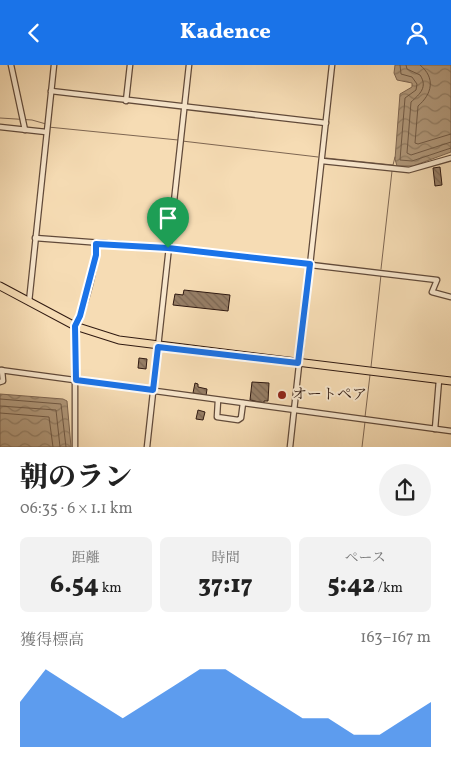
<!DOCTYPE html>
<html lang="ja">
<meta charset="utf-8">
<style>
body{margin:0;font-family:Vollkorn,"Noto Serif JP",serif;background:#f2f2f2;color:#222;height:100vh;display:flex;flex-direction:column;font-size:19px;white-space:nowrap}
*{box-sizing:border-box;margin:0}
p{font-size:16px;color:#767676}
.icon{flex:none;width:28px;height:28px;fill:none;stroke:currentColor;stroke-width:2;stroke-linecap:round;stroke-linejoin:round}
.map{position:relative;height:382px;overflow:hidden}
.side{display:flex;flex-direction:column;background:#fff;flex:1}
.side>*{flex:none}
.pin{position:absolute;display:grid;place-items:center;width:42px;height:42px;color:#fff;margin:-51px -21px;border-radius:50% 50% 50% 0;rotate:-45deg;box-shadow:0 0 5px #0007}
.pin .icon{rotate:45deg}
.round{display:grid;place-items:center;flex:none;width:52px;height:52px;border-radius:26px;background:#f2f2f2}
.summary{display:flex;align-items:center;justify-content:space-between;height:85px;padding:0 20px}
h1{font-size:28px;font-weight:800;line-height:38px}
.stats{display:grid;grid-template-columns:repeat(3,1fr);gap:8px;height:85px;padding:5px 20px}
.stats div{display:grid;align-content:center;border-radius:8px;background:#f2f2f2;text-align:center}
.stats b{font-size:25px;font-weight:800}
.stats small{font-size:14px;font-weight:400}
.stats p{font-size:14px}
.chart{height:140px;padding:10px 20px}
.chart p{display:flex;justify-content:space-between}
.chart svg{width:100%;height:90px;margin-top:5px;fill:#1a73e8;opacity:.7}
header{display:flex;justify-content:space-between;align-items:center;height:65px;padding:0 20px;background:#1a73e8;color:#fff;font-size:22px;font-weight:800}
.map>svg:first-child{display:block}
.water{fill:url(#water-waves);stroke:#7e6652}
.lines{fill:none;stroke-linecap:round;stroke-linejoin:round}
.shore{stroke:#705a47;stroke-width:1}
.stream{stroke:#7e6652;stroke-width:1}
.building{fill:url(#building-back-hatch);stroke:#2f1911}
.street-casing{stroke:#614a3a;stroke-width:7}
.primary-casing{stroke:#2f1911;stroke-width:9}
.street{stroke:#f9e8ce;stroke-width:4.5}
.primary{stroke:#f6dcb4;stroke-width:7}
.route-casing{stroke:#fff;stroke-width:10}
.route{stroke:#1a73e8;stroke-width:6}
.poi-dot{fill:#8f2418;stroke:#f9e8ce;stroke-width:2}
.labels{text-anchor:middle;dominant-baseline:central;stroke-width:4;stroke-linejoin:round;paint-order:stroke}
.poi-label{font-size:15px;fill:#2f1911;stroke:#f9e8ce;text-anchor:start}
</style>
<header><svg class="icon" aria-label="back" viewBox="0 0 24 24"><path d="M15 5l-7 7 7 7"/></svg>Kadence<svg class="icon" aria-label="person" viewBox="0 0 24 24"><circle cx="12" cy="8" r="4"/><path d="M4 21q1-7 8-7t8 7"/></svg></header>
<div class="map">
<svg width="451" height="382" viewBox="0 0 451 382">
<defs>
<pattern id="water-waves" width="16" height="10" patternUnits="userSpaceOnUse" patternTransform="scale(1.25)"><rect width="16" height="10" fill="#b29a7d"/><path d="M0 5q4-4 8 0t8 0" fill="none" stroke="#917d65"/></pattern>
<pattern id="building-back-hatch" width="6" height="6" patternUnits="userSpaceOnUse" patternTransform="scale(1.25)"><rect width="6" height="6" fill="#967e66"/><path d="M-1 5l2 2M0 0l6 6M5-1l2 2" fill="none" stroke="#7b6653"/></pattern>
</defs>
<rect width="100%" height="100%" fill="#f6dcb4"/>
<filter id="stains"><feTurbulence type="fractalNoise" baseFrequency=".004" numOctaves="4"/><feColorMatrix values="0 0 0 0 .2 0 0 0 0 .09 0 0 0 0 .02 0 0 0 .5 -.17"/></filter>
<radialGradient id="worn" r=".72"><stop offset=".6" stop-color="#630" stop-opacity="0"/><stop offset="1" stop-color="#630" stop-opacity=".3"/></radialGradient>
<g class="water">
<polygon points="395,0 451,0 451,87 413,101 397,101 395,94 400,29 412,22 412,18 397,15 394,8"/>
<polygon points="0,329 63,334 67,336 71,382 0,382"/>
</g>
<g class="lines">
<g class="shore">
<polyline points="400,0 401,9 412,12 417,19 416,25 405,33 400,95 412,96 451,83"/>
<path d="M406,0l1,4 13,6c8,12 0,19 -9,27l-4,51 4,2 40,-13"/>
<path d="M420,0c16,13 12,29 -2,41l-3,37 3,1 33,-10"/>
<polyline points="0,334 61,339 66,382"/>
<polyline points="0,341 56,345 60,382"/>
<polyline points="0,348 49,352 53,382"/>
</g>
<g class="stream">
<polyline points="0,53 32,55 46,59"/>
<polyline points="48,62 178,75"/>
<polyline points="182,76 318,92"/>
<polyline points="326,93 393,100 395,92"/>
<polyline points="381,204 392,106"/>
<polyline points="371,302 381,210"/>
<polyline points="365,352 370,310"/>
<polyline points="362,382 365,357"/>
</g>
</g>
<g class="building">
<polygon points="440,102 442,120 435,121 433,103"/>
<polygon points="184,225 230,230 228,246 173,240 175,229 183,230"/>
<polygon points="139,293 147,294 146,304 138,303"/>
<polygon points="252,317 269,318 268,336 264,336 264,338 250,335"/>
<polygon points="195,318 198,319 198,322 207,324 206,331 193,328"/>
<polygon points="198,345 205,347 203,355 196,354"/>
</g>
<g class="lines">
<defs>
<g id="street">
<polyline points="11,0 25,65"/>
<polyline points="51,26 326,58"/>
<polyline points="126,36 130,0"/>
<polyline points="0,62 46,67"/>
<polyline points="322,96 409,105 451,93"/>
<polyline points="35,173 169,183 437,215 432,227 451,232"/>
<polyline points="29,237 54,0"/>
<polyline points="0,305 451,366"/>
<polyline points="0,317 3,316 2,305"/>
<polyline points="218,335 217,352 238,355 241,353 243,338"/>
<polyline points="435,364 439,315"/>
<path d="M75,382v-121c11,-20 21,-59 21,-82"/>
<polyline points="147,382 189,0"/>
<polyline points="290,382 332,0"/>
</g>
<polyline id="primary" points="0,221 75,261 119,275 451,316"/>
</defs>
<use href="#street" class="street-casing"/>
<use href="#primary" class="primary-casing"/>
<use href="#street" class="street"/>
<use href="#primary" class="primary"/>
</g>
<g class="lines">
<defs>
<polygon id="route" points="96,179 168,183 310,199 298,298 158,282 153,325 76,315 75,261 80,251 96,190"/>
</defs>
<use href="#route" class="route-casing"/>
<use href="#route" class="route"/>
</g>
<circle class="poi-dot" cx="282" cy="330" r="5"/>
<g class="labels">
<g class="poi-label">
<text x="292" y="330">オートペア</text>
</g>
</g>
<rect width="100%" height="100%" filter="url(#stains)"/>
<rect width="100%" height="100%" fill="url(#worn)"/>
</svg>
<div class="pin" style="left:168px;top:183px;background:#1e9e55"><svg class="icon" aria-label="arrive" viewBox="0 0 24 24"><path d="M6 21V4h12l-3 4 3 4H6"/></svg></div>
</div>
<section class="side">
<div class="summary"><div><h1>朝のラン</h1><p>06:35 · 6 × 1.1 km</p></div><a class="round"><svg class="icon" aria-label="share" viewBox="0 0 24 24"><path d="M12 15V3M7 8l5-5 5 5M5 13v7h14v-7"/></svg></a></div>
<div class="stats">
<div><p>距離</p><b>6.54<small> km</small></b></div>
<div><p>時間</p><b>37:17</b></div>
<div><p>ペース</p><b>5:42<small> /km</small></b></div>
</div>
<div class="chart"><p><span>獲得標高</span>163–167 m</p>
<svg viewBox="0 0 160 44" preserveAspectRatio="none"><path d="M0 44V22L10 6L20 14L30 22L40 30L50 22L60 14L70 6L80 6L90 14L100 22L110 30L120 30L130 38L140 38L150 30L160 22V44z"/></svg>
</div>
</section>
